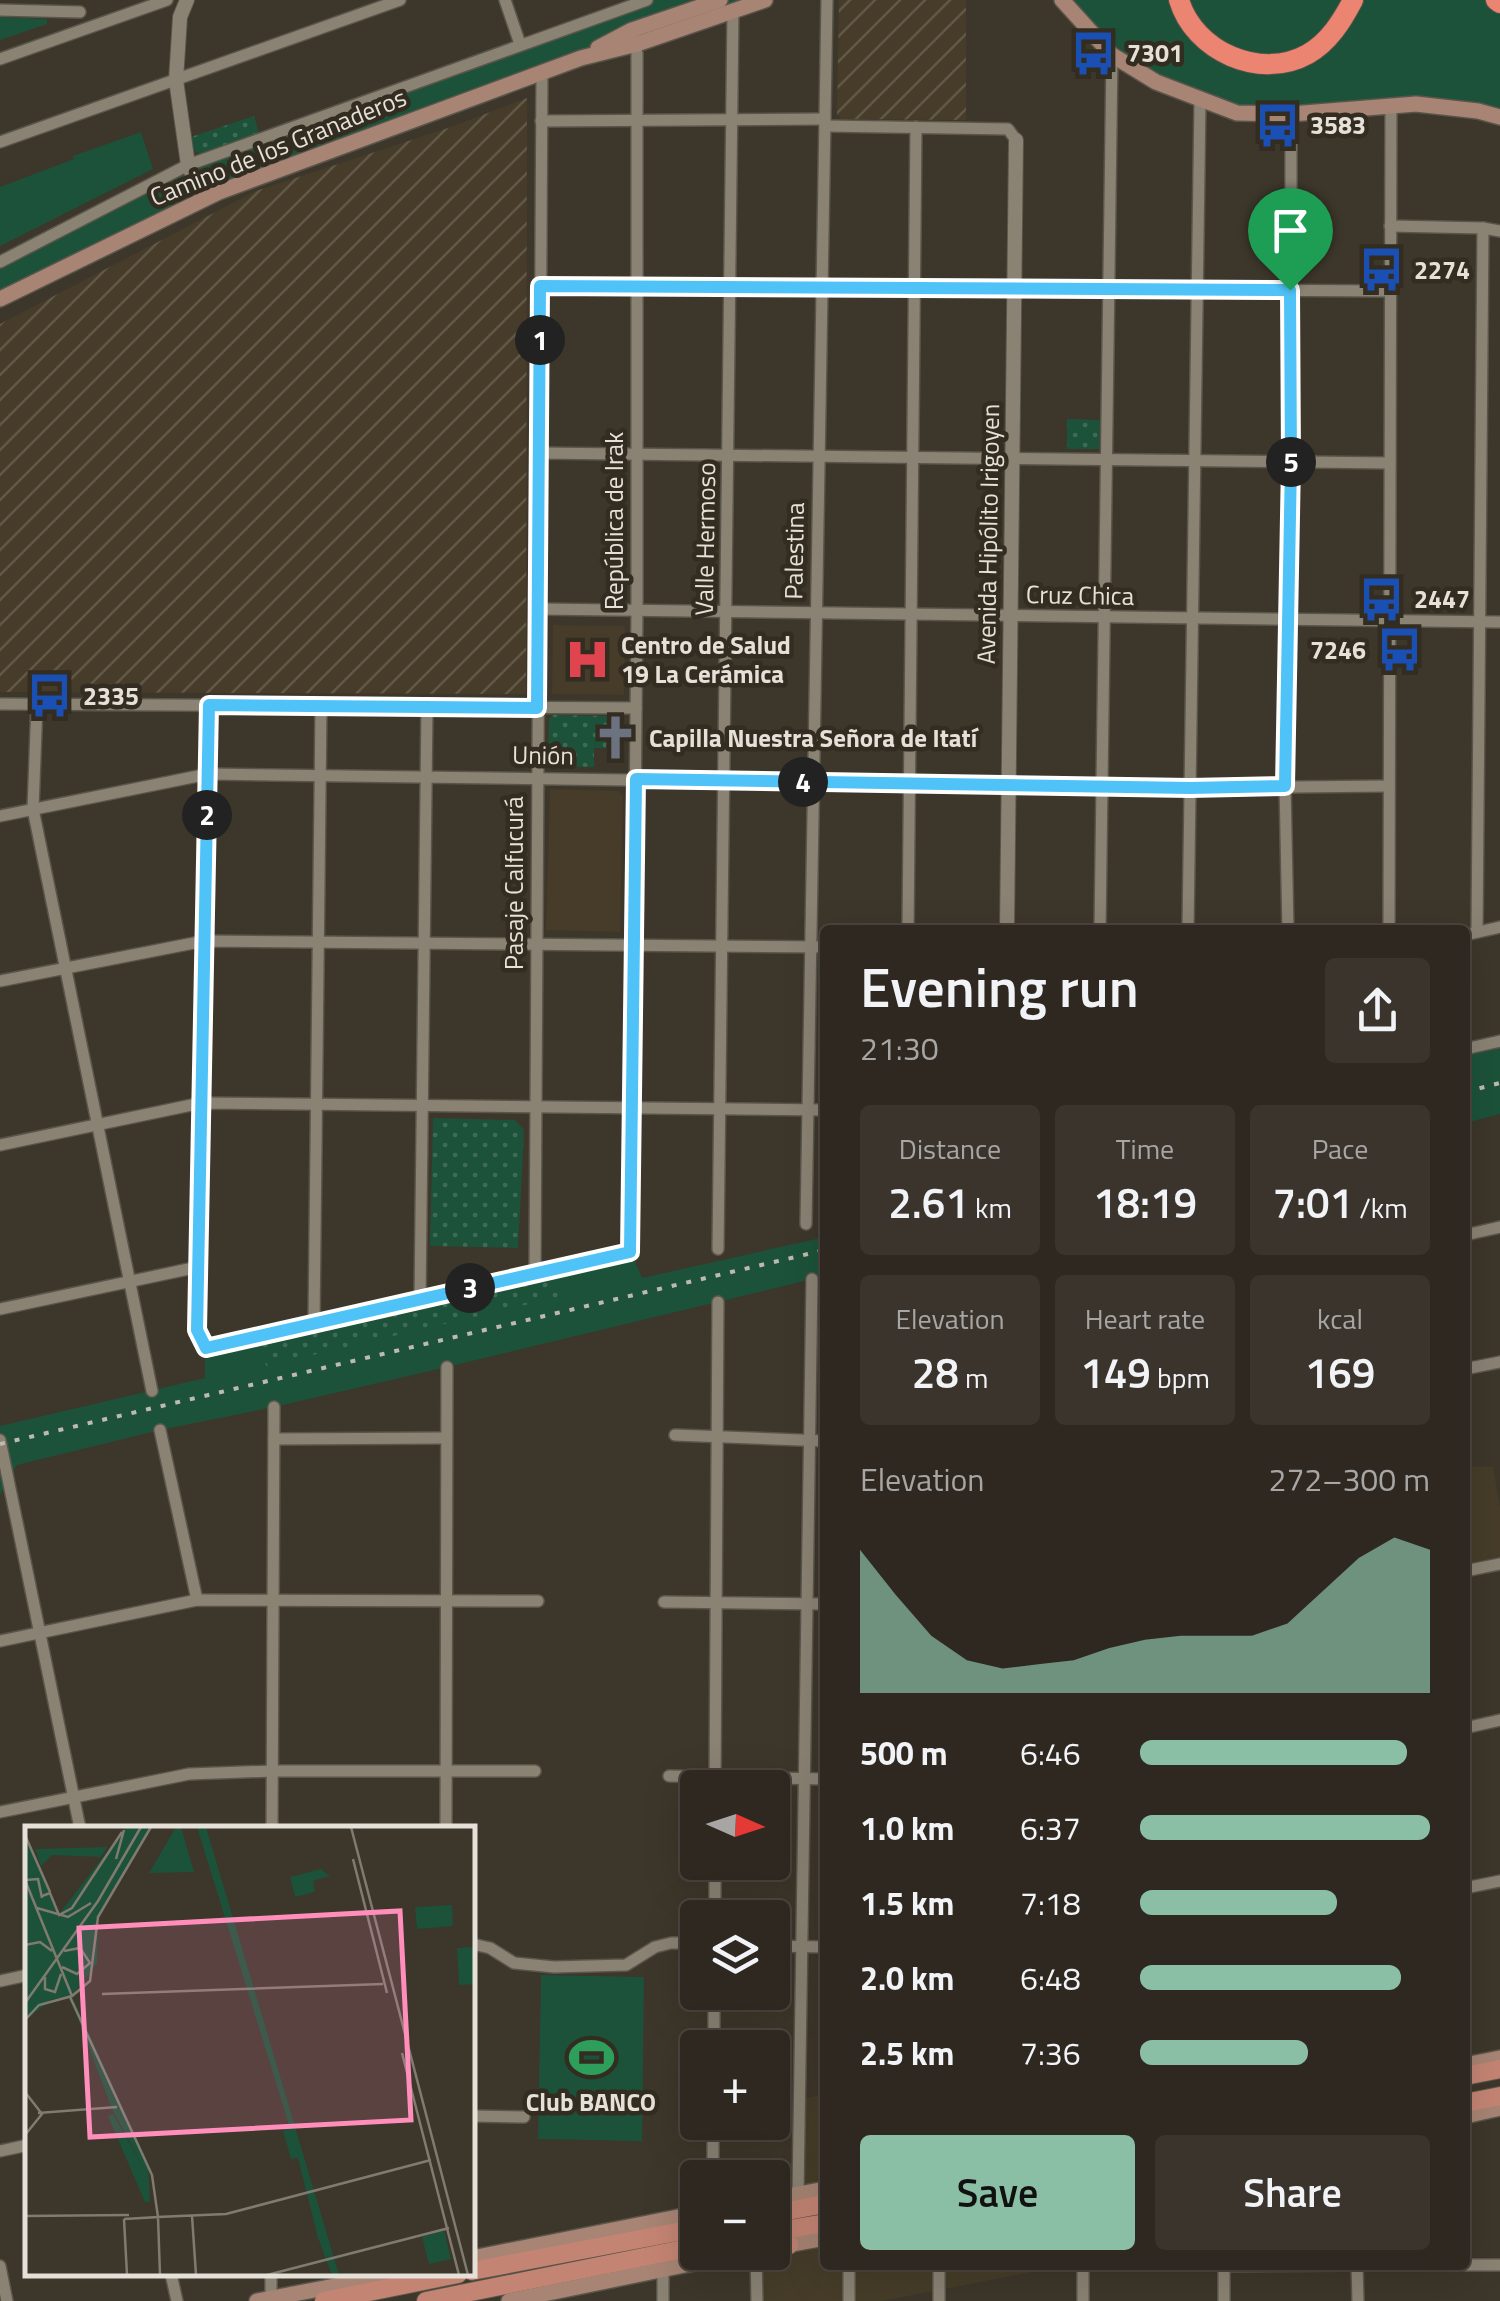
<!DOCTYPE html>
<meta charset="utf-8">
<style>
body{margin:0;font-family:"Titillium Web",sans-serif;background:#3a342d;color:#f1f3f6;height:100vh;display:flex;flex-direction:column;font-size:38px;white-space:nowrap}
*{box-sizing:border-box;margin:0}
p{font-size:32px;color:#a7a6a5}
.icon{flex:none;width:55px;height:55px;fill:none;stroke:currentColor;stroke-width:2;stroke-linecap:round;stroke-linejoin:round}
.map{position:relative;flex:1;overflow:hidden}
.details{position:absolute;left:820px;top:925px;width:650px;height:1345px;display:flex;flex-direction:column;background:#2e2820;border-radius:10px;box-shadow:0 10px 40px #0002,0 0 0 2px #49443e}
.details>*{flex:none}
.needle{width:65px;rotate:93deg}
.buttons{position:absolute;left:680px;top:1770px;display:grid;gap:20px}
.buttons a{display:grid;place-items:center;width:110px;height:110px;border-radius:10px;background:#2e2820;box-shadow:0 10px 40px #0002,0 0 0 2px #49443e;font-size:50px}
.pin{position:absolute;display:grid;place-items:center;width:85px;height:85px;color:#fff;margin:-102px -42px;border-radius:50% 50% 50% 0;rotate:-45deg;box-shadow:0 0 10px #0007}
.pin .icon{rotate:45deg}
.km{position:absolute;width:50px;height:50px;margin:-25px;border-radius:50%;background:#222;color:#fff;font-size:28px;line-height:50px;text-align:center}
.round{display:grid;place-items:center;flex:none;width:105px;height:105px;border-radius:10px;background:#3a342d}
.summary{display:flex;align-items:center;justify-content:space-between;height:170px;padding:0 40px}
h1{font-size:55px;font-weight:600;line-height:75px}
.stats{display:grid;grid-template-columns:repeat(3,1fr);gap:15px;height:170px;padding:10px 40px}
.stats div{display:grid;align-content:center;border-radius:10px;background:#3a342d;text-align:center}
.stats b{font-size:42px;font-weight:600}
.stats small{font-size:28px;font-weight:400}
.stats p{font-size:28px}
.chart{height:280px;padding:20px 40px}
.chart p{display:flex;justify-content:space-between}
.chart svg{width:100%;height:180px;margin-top:10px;fill:#8abfa5;opacity:.7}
.action{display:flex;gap:20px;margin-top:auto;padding:20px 40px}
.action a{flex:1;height:115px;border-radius:10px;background:#8abfa5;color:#111;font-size:40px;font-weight:600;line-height:115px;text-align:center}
.action a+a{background:#3a342d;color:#f1f3f6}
ul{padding:0 40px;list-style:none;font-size:32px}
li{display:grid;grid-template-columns:160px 120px 1fr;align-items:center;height:75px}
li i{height:25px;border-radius:12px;background:#8abfa5}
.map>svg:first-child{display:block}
.built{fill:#463c29}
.industrial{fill:url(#industrial-furrows)}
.grass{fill:#1c5239}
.park{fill:url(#park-dots)}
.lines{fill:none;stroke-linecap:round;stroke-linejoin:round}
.minor-casing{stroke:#5a554a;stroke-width:14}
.tertiary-casing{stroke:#5a554a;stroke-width:16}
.secondary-casing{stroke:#5a554a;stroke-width:18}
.primary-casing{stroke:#5a554a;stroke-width:20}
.motorway-casing{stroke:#5a554a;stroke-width:22}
.minor{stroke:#8a8374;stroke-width:11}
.tertiary{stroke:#8a8374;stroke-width:14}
.secondary{stroke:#a78473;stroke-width:15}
.primary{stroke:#c48473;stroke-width:18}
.motorway{stroke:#eb8572;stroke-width:20}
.rail{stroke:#bebab1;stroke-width:4;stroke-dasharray:5 10;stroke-linecap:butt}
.route-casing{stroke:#fff;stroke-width:20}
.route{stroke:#4fc3f7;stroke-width:12}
.labels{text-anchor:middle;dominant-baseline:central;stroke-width:9;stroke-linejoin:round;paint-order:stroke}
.poi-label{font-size:25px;font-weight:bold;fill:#e5e1d9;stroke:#332c20;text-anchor:start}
.street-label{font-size:25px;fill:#e5e1d9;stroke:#332c20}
.inset-road{fill:none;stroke:#807a70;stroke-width:2.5}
.view{fill:#ff8eba;fill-opacity:0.15;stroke:#ff8eba;stroke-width:5}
.inset-edge{fill:none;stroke:#e5e1d9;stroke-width:5}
</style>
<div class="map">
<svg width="1500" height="2301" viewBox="0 0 1500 2301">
<defs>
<pattern id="industrial-furrows" width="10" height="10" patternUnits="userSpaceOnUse" patternTransform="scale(2.5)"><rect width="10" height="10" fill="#463c29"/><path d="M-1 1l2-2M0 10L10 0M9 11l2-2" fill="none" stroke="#615847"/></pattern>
<pattern id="park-dots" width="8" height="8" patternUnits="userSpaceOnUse" patternTransform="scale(2.5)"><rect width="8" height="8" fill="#1c5239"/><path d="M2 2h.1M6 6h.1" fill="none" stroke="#3d6b55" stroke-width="1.8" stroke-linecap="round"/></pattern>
</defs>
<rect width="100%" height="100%" fill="#3d362a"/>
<g class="built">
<polygon points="553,625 625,626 624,695 552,694"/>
<polygon points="550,789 618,791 623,796 620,932 546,930"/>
<polygon points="1465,1466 1493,1467 1500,1508 1500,1558 1465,1564"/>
<polygon points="825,2094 825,2265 1069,2265 882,2301 757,2301 756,2253 772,2252 798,2194 806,2098"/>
</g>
<g class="industrial">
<polygon points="839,0 966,0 966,120 842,119 837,114"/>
<polygon points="527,98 526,694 0,692 0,324 256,191 451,127"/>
</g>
<g class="grass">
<polygon points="647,0 765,0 219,192 0,299 0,262 188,165"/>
<polygon points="1062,0 1500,0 1500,117 1416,104 1237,113 1112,55"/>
<polygon points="0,17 47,19 47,24 0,40"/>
<polygon points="141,132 153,169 0,246 0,187 74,159 73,156"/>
<polygon points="1500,1041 1500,1114 1465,1123 1465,1049"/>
<polygon points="825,1237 825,1276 447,1367 274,1407 160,1430 17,1465 0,1495 0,1426 205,1378 205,1347 631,1252 642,1278"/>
<polygon points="541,1975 644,1977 642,2141 538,2139"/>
</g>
<g class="park">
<polygon points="254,116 259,133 201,154 194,151 191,137"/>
<polygon points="1067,419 1100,420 1099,449 1067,449"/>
<polygon points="553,715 607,716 606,748 594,748 594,767 552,766 548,762 549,719"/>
<polygon points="433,1118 515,1120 524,1130 518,1248 430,1246"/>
<polygon points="558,1274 561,1292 559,1297 266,1366 262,1343"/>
</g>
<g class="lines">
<defs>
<g id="minor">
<polyline points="505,0 520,44"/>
<polyline points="0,10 80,12"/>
<polyline points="0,59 167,0"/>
<polyline points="541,121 825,119"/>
<polyline points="825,126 1008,129 1016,140"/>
<polyline points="0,142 400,0"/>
<polyline points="1390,226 1483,228 1500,231"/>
<polyline points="0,262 188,165 647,0"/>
<polyline points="540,286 1389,291"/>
<polyline points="539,453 1389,463"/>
<polyline points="539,609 1500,622"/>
<polyline points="0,704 636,708"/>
<polyline points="37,704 33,809 152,1391"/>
<polyline points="209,705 197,1330 205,1347 631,1252 637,611 637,54 634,37"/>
<polyline points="0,816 208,774 1190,788 1389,786"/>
<polyline points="908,930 916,127"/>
<polyline points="1100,930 1112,55"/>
<polyline points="1188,930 1200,101"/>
<polyline points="1288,930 1285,785 1291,462 1291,114"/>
<polyline points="1389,930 1391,105"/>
<polyline points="1477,932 1483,228"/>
<polyline points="1465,935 1500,927"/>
<polyline points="0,981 204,941 825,947"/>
<polyline points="1465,1049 1500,1041"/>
<polyline points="0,1145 201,1103 825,1110"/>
<polyline points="806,1224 827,0"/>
<polyline points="1465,1235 1500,1227"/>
<polyline points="718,1249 733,10"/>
<polyline points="535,1273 542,72"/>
<polyline points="420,1300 427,707"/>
<polyline points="0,1309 198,1267"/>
<polyline points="314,1323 321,706"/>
<polyline points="1465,1369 1500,1362"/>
<polyline points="160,1430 197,1600"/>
<polyline points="675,1435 825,1441"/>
<polyline points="274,1439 446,1438"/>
<polyline points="0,1440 80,1828"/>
<polyline points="1465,1571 1500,1564"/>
<polyline points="664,1602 825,1604"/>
<polyline points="0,1641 197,1600 538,1601"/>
<polyline points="1465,1728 1500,1720"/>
<polyline points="669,1776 825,1779"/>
<polyline points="715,1788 718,1302"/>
<polyline points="0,1812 189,1774 273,1771 535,1771"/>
<polyline points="272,1828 274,1407"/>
<polyline points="446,1828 447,1367"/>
<polyline points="1465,1888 1500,1881"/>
<polyline points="715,1918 715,1862"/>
<polyline points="472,1944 490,1948 514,1963 554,1967 626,1965 655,1947 671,1943 698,1943"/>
<polyline points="772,1946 825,1947"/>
<polyline points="0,1981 28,1975"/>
<polyline points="714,2048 714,1992"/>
<polyline points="472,2116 524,2117"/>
<polyline points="0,2151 28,2145"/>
<polyline points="713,2178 713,2122"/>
<polyline points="798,2194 812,1279"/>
<polyline points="756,2252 757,2301"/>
<polyline points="849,2265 849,2301"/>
<polyline points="939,2265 939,2301"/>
<polyline points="1357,2265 1358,2301"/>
<polyline points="1465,2265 1500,2265"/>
<polyline points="0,2266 7,2301"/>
<polyline points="1224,2266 1342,2265"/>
<polyline points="171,2274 177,2301"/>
<polyline points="271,2301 271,2274"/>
<polyline points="663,2301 663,2270"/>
<polyline points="1083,2301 1083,2265"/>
<polyline points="1224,2301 1224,2265"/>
</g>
<g id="tertiary">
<polyline points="187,0 180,17 176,80 188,165 204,199"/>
<polyline points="1007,930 1016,140"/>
</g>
<g id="secondary">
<polyline points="1062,0 1112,55 1156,82 1237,113 1291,114 1416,104 1478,111 1500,117"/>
<polyline points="598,48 632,30 720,0"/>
<polyline points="0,299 219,192 581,58 637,44 765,0"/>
<polyline points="1465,2065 1500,2058"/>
<polyline points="1465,2116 1500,2108"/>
<polyline points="772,2199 825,2189"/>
<polyline points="781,2246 825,2238"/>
<polyline points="472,2258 698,2213"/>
<polyline points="257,2301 397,2274"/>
<polyline points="509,2301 748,2252"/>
</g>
<g id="primary">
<polyline points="1465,2076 1500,2069"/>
<polyline points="1465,2103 1500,2096"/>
<polyline points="772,2214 825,2204"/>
<polyline points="772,2232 825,2223"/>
<polyline points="772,2244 789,2245"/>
<polyline points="472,2271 698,2228"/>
<polyline points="324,2301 458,2274"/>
<polyline points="426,2301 698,2246"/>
</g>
<g id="motorway">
<path d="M1179,0c15,51 81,81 129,54 21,-12 34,-33 45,-54"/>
<polyline points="1496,0 1500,3"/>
</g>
</defs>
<use href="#minor" class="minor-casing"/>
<use href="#tertiary" class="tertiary-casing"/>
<use href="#secondary" class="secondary-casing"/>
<use href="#primary" class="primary-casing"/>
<use href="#motorway" class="motorway-casing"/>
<use href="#minor" class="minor"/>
<use href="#tertiary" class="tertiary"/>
<use href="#secondary" class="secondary"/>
<use href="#primary" class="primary"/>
<use href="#motorway" class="motorway"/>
<g class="rail">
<polyline points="1465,1092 1500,1083"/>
<polyline points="0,1444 825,1250"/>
</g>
</g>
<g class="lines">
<defs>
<polygon id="route" points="540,286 1290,290 1291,462 1285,786 1190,788 636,779 630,1252 206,1348 197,1330 209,705 537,708"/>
</defs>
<use href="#route" class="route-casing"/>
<use href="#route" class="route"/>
</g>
<defs>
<symbol id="bus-bare" viewBox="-9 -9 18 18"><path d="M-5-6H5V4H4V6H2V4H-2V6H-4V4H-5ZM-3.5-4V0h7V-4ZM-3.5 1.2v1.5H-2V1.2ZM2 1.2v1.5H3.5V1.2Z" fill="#1a4fb4" stroke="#332c20" stroke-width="2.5" paint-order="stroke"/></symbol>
<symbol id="hospital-bare" viewBox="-9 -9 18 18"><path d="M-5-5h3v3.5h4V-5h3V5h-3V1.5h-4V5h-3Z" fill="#e0444e" stroke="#332c20" stroke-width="2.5" paint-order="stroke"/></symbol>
<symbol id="church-bare" viewBox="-9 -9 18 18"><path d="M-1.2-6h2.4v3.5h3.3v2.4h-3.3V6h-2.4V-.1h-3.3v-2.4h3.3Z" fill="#6b7280" stroke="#332c20" stroke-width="2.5" paint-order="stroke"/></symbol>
<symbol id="stadium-bare" viewBox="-9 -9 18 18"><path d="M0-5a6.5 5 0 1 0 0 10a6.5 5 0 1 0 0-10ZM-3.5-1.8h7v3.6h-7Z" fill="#2e9e5b" stroke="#332c20" stroke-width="2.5" paint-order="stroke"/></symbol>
</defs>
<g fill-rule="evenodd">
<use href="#bus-bare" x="1062" y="22" width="63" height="63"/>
<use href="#bus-bare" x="1246" y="94" width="63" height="63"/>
<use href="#bus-bare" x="1350" y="238" width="63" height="63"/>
<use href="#bus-bare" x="1350" y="568" width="63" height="63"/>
<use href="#bus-bare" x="1368" y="618" width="63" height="63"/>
<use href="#hospital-bare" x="556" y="628" width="63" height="63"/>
<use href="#bus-bare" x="18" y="664" width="63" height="63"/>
<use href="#church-bare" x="584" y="706" width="63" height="63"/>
<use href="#stadium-bare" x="560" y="2026" width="63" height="63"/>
</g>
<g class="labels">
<g class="poi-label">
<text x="1127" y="53">7301</text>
<text x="1310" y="125">3583</text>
<text x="1414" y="270">2274</text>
<text x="1414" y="599">2447</text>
<text x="621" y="645">Centro de Salud<tspan x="621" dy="29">19 La Cerámica</tspan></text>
<text x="1366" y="650" text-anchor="end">7246</text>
<text x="83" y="696">2335</text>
<text x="649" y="738">Capilla Nuestra Señora de Itatí</text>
<text x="591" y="2102" text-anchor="middle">Club BANCO</text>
</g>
<g class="street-label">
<text transform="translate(278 147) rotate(-22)">Camino de los Granaderos</text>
<text transform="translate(614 521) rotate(-90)">República de Irak</text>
<text transform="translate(988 534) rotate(-89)">Avenida Hipólito Irigoyen</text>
<text transform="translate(705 539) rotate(-89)">Valle Hermoso</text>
<text transform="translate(794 551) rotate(-89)">Palestina</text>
<text transform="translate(1080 595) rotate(1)">Cruz Chica</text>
<text transform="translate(543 755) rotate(1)">Unión</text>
<text transform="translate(514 883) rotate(-90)">Pasaje Calfucurá</text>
</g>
</g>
<g transform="translate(25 1826)">
<rect width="450" height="450" fill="#3d362a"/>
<path d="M101,1h25l-53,90 -1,46 -25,33 76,167 2,39h-5l-37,-86 5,-2 34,60 -35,-65 -42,-112 -17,2 -28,21v-185l34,79zM172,1h9l133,448h-7l-14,-37 -20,-80 -7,1 -8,-28 7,-3zM82,21l-6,10 -49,-2 -11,11 -6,-17zM296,43l9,7 -17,5 2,11 -20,5 -5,-20zM427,79l1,21 -36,3 -2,-22zM449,121l1,37 -16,1 -2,-37z" fill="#1c5239"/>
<path d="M151,1h5l13,45 -45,1zM419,404l7,29 -22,5 -7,-27z" fill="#1c5239"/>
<path class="inset-road" d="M326,1l117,448M0,9l25,57M91,33l8,-29M328,33l34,134M0,54l13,-1 4,19M0,54l47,116M17,70l8,-3 9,22 13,-7 50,-76M12,82l31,9 23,-14M0,119l15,-3 12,9M37,141l15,7 13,-11 -10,-15 -16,3M20,151v12l10,3 6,-18M77,168l281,-10M45,171l82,178 6,42 -34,2M0,177l73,-102 43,-74M0,194l14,-15 33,-9 18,-15 8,-64 53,-90M377,227l57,222M0,266l17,22 -17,21M13,287l79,-6M0,390l104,-1M167,390l4,59M99,393l3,56M135,449l-2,-58 68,-3 205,-54M242,449l182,-47"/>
<path class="view" d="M375,85l11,209 -321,17 -11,-209z"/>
<rect width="450" height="450" class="inset-edge"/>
</g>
</svg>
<div class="buttons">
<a><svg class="needle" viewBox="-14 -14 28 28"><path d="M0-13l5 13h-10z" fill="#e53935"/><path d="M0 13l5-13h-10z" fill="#a7a6a5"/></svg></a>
<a><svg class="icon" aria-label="layers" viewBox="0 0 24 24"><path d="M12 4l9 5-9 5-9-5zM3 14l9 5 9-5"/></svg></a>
<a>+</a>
<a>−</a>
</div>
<div class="pin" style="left:1290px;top:290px;background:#1e9e55"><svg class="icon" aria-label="arrive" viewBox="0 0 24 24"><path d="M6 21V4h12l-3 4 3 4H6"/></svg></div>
<b class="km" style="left:540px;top:340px">1</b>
<b class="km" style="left:207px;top:815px">2</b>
<b class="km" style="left:470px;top:1288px">3</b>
<b class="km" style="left:803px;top:782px">4</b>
<b class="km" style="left:1291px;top:462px">5</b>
<section class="details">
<div class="summary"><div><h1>Evening run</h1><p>21:30</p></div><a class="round"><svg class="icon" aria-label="share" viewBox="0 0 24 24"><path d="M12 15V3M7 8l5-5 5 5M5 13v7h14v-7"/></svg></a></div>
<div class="stats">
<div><p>Distance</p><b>2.61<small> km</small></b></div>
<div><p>Time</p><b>18:19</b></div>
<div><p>Pace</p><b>7:01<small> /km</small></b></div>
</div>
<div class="stats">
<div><p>Elevation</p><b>28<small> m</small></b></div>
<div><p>Heart rate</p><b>149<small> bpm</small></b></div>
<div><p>kcal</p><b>169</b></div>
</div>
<div class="chart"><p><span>Elevation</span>272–300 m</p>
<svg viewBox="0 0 160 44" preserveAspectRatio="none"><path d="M0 44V9L10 20L20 30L30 36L40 38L50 37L60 36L70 33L80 31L90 30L100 30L110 30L120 27L130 19L140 11L150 6L160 9V44z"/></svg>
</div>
<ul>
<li><b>500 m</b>6:46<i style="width:92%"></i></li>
<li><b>1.0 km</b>6:37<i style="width:100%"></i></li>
<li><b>1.5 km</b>7:18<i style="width:68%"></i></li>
<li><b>2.0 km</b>6:48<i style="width:90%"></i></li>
<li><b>2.5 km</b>7:36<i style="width:58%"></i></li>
</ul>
<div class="action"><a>Save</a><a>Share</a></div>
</section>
</div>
